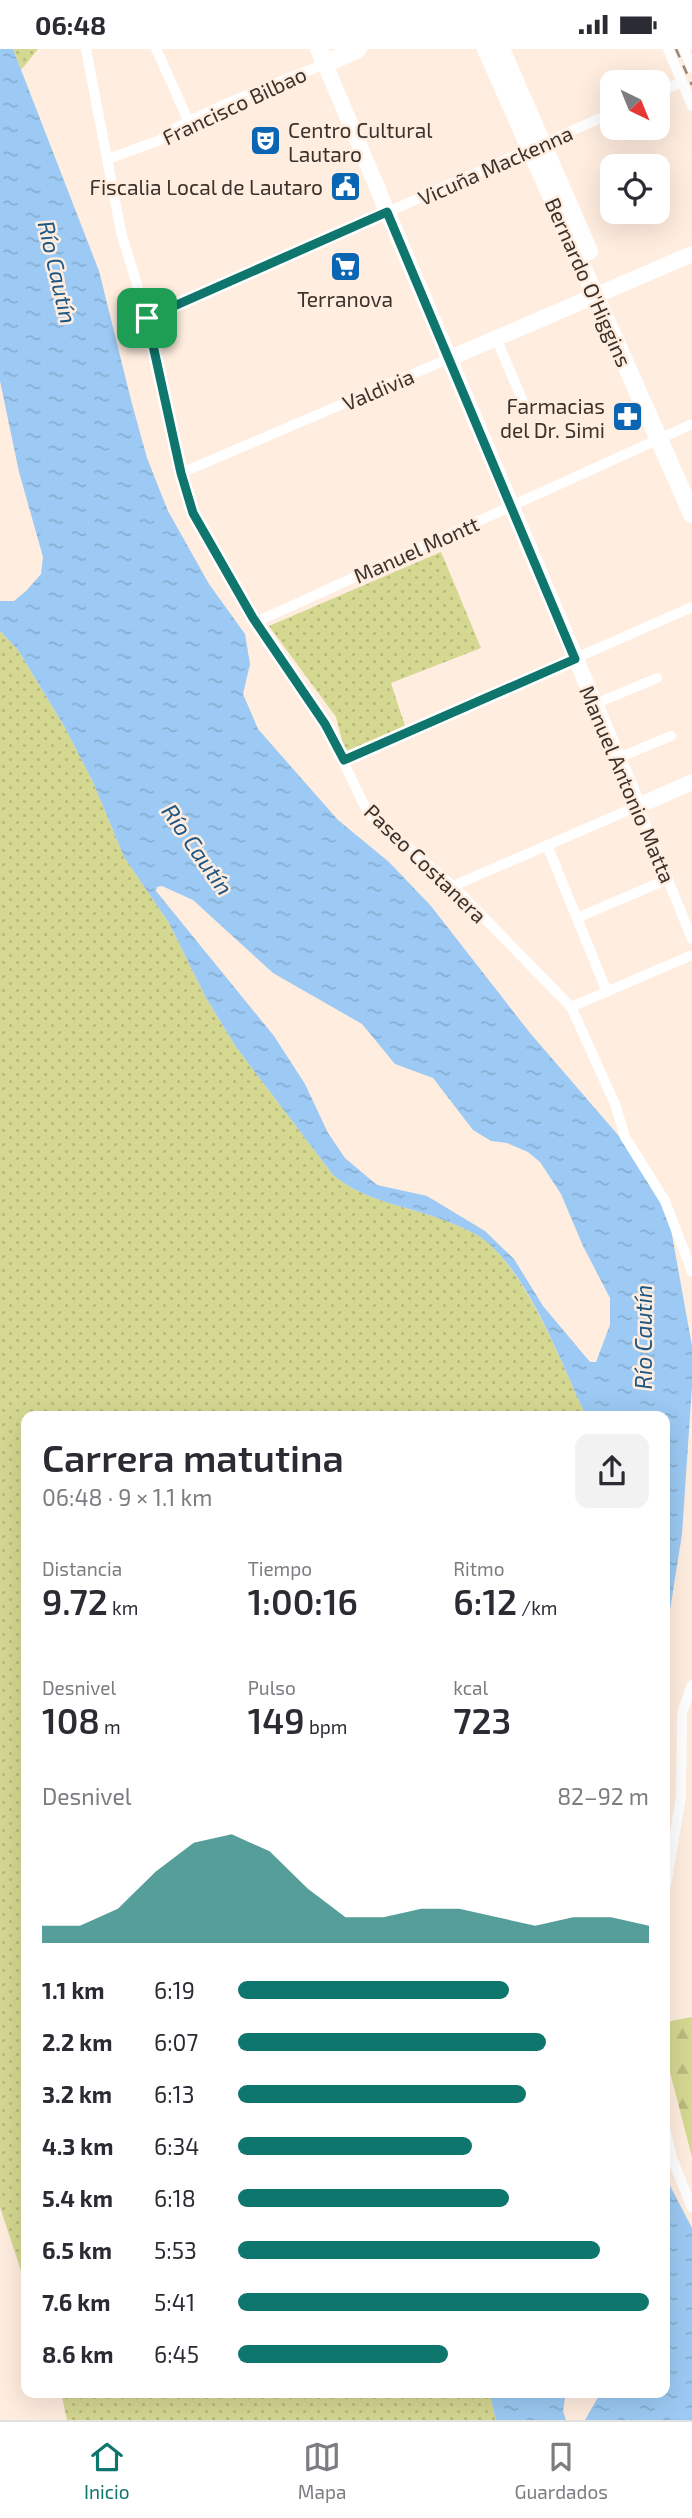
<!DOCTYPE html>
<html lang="es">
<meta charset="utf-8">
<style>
body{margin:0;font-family:"Exo 2",sans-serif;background:#f2f2f3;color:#2b2b33;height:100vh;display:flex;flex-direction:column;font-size:26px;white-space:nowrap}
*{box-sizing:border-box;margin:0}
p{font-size:23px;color:#7c7c81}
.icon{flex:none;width:38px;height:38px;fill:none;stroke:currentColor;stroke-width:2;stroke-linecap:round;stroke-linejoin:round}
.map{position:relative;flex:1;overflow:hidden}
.side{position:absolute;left:21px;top:1362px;width:649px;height:987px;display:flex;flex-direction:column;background:#fff;border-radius:14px;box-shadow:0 7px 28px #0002}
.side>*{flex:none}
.needle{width:46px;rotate:137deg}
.fabs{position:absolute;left:600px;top:21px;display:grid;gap:14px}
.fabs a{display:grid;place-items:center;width:70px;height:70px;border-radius:14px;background:#fff;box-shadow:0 7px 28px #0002;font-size:35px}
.pin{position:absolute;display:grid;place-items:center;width:60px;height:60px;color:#fff;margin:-30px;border-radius:14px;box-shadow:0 4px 10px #0006}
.round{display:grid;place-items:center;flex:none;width:74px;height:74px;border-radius:14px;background:#f2f2f3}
.headline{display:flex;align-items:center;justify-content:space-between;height:119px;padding:0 21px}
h1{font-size:38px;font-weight:600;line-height:52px}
.figures{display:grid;grid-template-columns:repeat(3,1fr);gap:10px;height:119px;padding:7px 21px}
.figures div{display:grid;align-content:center}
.figures b{font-size:35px;font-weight:600}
.figures small{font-size:19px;font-weight:400}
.figures p{font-size:19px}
.chart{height:196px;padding:14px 21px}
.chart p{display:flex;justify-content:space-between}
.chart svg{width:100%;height:126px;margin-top:7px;fill:#0f766e;opacity:.7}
ul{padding:0 21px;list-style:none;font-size:23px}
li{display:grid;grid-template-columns:112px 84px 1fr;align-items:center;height:52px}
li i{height:18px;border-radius:9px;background:#0f766e}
.status{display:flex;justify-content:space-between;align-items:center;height:49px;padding:0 35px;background:#fff;direction:ltr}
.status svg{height:19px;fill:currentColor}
.tabs{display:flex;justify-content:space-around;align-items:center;height:98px;border-top:2px solid #e1e1e2;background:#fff;font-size:19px;color:#7c7c81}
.tabs a{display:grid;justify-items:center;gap:4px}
.tabs .current{color:#0f766e}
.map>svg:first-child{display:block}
.grass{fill:url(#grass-dots)}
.forest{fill:url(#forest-firs)}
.water{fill:url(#water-ripples);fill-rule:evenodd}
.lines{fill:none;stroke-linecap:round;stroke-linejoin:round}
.street{stroke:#fff;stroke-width:10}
.secondary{stroke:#fff;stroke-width:16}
.primary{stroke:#fff;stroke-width:18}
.rail{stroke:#94877e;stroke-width:2.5;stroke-dasharray:9 9;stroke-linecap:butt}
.route-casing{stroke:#fff;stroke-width:14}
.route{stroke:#0f766e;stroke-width:9}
.labels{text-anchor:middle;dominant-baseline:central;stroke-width:5;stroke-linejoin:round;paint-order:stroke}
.street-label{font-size:21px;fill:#3b322c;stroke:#ffeddf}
.poi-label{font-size:21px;fill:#3b322c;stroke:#ffeddf;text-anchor:end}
.water-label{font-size:23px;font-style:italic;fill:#1e5784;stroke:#ffeddf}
</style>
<div class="status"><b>06:48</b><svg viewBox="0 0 49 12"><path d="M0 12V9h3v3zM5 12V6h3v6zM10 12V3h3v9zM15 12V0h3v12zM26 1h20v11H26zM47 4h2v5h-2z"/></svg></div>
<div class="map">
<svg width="692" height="2371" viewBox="0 0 692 2371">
<defs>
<pattern id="grass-dots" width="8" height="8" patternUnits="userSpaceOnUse" patternTransform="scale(1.75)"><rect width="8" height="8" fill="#d5d891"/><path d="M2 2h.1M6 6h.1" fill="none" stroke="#b8ba7d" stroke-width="1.8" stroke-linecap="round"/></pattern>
<pattern id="forest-firs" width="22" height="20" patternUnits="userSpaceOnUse" patternTransform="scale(1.75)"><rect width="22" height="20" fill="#d5d891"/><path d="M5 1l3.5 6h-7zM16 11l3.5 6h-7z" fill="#b8ba7d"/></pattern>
<pattern id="water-ripples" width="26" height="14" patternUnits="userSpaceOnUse" patternTransform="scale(1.75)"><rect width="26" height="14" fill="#9ccaf4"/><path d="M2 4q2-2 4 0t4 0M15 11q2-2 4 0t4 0" fill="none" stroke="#87aed1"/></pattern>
</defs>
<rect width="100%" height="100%" fill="#ffeddf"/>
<g class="grass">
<polygon points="13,0 38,0 21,21"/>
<polygon points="441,503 481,599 391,634 405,677 346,706 336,668 269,577"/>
<path d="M0,582l18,19 46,76 29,56 31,75 45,66 37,75 30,49 97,128c32,27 75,31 113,46 15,6 31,12 43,23 40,35 74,122 97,172h-560v870l-26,-79z"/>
<polygon points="61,2343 489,2343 496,2371 67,2371"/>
</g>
<polygon class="forest" points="692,1968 692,2108 665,2004 666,1973"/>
<g class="water">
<path d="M0,0h13l86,222 32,129 16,58 21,53 41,73 36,50 5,30 -7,30 15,35 80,91 51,42 42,44 99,127 88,102 36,54 16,35 22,122v40l-10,148 -17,108v-226h-79c-25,-53 -54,-134 -97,-172 -12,-11 -28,-17 -43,-23 -38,-15 -81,-19 -113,-46l-97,-128 -30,-49 -37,-75 -45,-66 -31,-75 -29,-56 -46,-76 -18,-19v-30h14l12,-10 15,-17 2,-17 -24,-85 -19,-91zM162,837l31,14 80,73 89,51 33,40 38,14 40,52 18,11 16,2 21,9 12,10 21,32 22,52 27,52v27l-14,37h-6l-47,-56 -29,-47 -29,-28 -58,-35 -50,-11 -32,-27 -17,-25 -23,-49 -31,-48 -118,-145 1,-4z"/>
<polygon points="665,2127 692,2179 692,2371 585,2371 601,2343 665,2343"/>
<polygon points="489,2343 566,2343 563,2362 566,2371 496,2371"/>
</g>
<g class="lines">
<g class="street">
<polyline points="86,0 121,183 147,269 181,424 193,464 252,569 325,675 368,764 453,837 571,958 615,1055 625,1088 665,1152 692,1223"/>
<polyline points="156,0 189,73"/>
<polyline points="668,0 692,57"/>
<polyline points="684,0 692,19"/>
<polyline points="658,44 682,33"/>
<path d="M108,110l52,-19c15,-19 135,-64 165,-76"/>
<polyline points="147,269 612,64"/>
<polyline points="496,289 524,355"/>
<polyline points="181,424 448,310"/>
<polyline points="256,573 692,375"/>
<polyline points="595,655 657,629"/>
<polyline points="618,709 671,687"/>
<polyline points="344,711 692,558"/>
<polyline points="547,796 607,943"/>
<polyline points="453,837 638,757 692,890"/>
<polyline points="577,869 668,830"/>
<polyline points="571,958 692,906"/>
<polyline points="665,1842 681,1748 682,1664 692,1636"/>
<polyline points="665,2080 672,2109 692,2159"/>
</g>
<g class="secondary">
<polyline points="325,15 638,757 692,733"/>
<polyline points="448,310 692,205"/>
</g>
<g class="primary">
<polyline points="319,0 325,15 358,0"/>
<polyline points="486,0 692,465"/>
<polyline points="501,0 589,202"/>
</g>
<polyline class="rail" points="676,0 692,36"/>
</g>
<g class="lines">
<defs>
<polygon id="route" points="387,163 575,610 344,711 325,675 253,569 193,464 181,424 147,269"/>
</defs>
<use href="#route" class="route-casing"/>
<use href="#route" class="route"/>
</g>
<defs>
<symbol id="theatre-square" viewBox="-11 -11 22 22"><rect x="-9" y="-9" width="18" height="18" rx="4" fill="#0a66b3" stroke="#ffeddf"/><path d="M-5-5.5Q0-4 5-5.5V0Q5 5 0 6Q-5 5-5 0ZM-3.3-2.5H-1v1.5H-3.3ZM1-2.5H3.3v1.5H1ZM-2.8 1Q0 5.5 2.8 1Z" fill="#fff"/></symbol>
<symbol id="civic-square" viewBox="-11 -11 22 22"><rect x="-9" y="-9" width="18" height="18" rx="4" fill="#0a66b3" stroke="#ffeddf"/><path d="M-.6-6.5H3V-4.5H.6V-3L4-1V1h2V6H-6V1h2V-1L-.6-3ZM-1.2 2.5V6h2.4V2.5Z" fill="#fff"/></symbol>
<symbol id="supermarket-square" viewBox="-11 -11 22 22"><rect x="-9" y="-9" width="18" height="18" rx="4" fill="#0a66b3" stroke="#ffeddf"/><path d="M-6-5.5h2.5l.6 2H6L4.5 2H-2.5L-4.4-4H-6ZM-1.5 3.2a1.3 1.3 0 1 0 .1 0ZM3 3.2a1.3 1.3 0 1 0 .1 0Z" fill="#fff"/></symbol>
<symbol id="pharmacy-square" viewBox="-11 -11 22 22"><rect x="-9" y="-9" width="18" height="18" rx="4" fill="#0a66b3" stroke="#ffeddf"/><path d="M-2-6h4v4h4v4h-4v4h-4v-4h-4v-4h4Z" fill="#fff"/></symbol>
</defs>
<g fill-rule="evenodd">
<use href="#theatre-square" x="248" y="74" width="35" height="35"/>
<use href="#civic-square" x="328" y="120" width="35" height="35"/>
<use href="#supermarket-square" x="328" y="200" width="35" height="35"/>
<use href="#pharmacy-square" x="610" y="350" width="35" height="35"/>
</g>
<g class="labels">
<g class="street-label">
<text transform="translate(234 56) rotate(-25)">Francisco Bilbao</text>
<text transform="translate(495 116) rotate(-24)">Vicuña Mackenna</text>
<text transform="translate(589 233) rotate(66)">Bernardo O'Higgins</text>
<text transform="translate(378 340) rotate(-23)">Valdivia</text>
<text transform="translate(416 500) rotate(-24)">Manuel Montt</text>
<text transform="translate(628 735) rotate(67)">Manuel Antonio Matta</text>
<text transform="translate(426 814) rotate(44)">Paseo Costanera</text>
</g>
<g class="poi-label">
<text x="288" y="80" text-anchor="start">Centro Cultural<tspan x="288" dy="24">Lautaro</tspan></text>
<text x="323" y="137">Fiscalia Local de Lautaro</text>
<text x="345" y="249" text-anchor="middle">Terranova</text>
<text x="605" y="356">Farmacias<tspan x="605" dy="24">del Dr. Simi</tspan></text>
</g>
<g class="water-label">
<text transform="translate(58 223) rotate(77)">Río Cautín</text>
<text transform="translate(198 800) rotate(55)">Río Cautín</text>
<text transform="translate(643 1288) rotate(-90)">Río Cautín</text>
</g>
</g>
</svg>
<div class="fabs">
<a><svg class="needle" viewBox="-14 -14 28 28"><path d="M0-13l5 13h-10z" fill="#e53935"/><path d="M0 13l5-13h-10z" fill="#7c7c81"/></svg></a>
<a><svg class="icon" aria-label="locate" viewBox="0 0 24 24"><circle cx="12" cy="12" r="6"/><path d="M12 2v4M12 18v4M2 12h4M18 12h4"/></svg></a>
</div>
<div class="pin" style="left:147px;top:269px;background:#1e9e55"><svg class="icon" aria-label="arrive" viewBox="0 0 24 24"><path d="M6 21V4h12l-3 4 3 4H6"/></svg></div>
<section class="side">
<div class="headline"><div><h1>Carrera matutina</h1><p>06:48 · 9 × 1.1 km</p></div><a class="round"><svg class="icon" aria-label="share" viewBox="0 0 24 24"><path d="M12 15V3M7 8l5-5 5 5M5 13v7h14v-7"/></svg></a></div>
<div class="figures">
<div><p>Distancia</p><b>9.72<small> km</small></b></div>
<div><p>Tiempo</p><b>1:00:16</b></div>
<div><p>Ritmo</p><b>6:12<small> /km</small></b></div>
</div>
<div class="figures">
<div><p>Desnivel</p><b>108<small> m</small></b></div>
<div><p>Pulso</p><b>149<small> bpm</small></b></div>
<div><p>kcal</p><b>723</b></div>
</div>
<div class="chart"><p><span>Desnivel</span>82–92 m</p>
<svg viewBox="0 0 160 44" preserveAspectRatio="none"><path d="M0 44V38L10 38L20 32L30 19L40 9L50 6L60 12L70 25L80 35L90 35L100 32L110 32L120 35L130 38L140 35L150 35L160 38V44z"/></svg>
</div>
<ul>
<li><b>1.1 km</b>6:19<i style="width:66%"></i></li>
<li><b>2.2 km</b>6:07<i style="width:75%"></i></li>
<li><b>3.2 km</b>6:13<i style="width:70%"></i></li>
<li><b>4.3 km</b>6:34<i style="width:57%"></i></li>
<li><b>5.4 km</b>6:18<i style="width:66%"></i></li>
<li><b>6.5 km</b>5:53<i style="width:88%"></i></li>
<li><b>7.6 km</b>5:41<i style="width:100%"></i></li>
<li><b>8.6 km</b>6:45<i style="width:51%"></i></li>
</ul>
</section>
</div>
<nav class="tabs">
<a class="current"><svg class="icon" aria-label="home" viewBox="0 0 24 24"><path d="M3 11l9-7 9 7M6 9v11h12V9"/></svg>Inicio</a>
<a><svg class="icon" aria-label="map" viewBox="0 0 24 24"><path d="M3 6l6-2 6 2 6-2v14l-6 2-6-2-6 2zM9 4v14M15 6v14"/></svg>Mapa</a>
<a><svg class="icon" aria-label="saved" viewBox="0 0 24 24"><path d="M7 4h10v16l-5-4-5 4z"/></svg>Guardados</a>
</nav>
